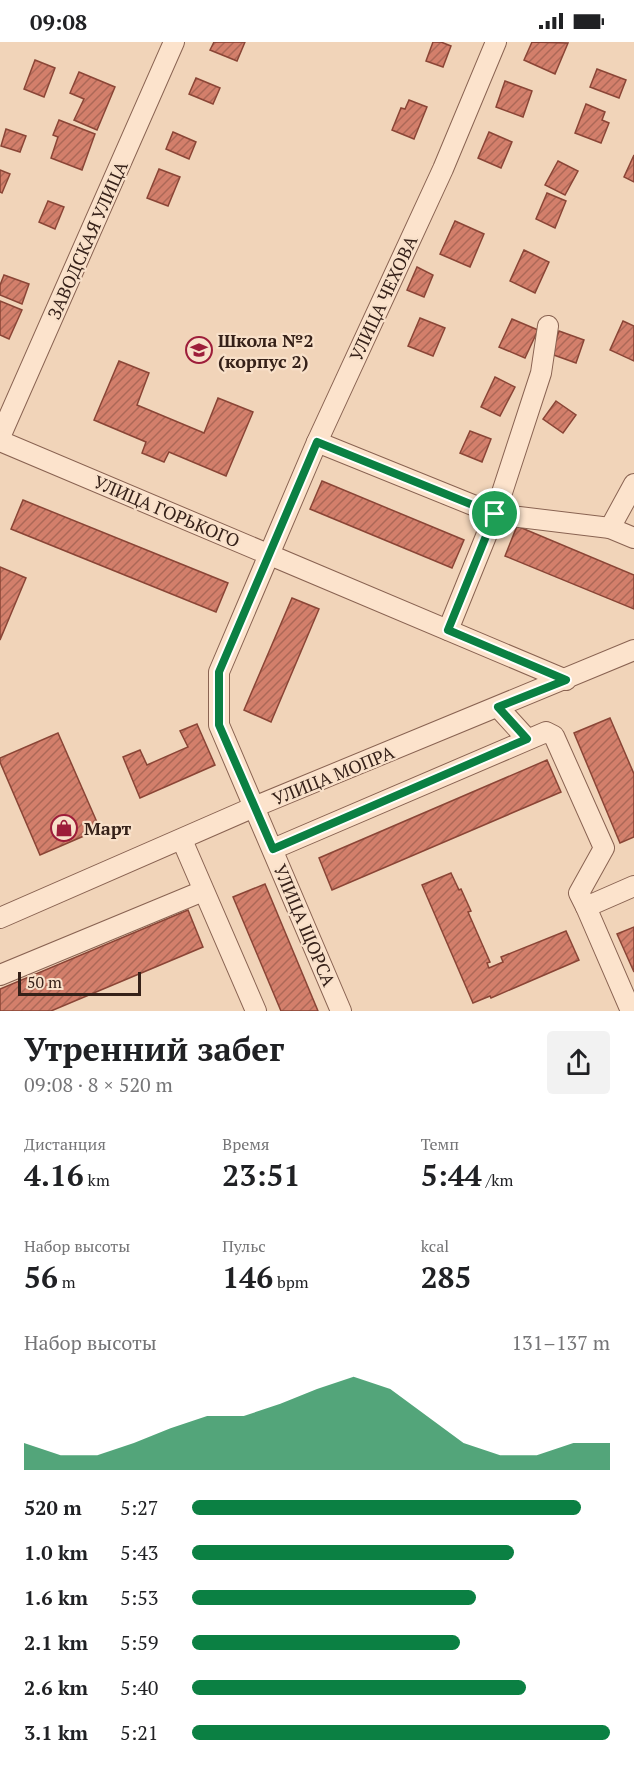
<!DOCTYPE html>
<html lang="ru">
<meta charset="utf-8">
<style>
body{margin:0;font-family:"PT Serif",serif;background:#f2f2f2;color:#202124;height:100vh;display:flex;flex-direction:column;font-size:22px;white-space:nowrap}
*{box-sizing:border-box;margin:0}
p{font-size:20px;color:#757577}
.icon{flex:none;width:33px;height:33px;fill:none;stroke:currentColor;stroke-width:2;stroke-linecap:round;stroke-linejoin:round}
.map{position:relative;height:969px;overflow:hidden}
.panel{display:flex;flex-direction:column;background:#fff;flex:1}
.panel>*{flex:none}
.scale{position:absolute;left:18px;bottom:15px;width:123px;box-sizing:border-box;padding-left:6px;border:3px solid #362119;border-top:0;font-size:16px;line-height:21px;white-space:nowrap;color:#362119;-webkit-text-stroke:4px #f8e0c9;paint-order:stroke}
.pin{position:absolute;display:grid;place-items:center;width:51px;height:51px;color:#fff;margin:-26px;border:3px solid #fff;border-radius:50%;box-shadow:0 2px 6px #0007}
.round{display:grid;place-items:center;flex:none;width:63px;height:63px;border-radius:6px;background:#f2f2f2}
.head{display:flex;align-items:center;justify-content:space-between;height:102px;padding:0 24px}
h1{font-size:33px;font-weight:800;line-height:45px}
.figures{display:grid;grid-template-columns:repeat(3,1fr);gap:9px;height:102px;padding:6px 24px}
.figures div{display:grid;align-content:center}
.figures b{font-size:30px;font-weight:800}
.figures small{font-size:16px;font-weight:400}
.figures p{font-size:16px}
.chart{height:168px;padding:12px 24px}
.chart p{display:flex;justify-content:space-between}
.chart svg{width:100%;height:108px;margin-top:6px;fill:#0b8043;opacity:.7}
ul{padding:0 24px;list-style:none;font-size:20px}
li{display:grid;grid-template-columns:96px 72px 1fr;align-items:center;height:45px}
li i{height:15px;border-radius:8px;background:#0b8043}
.status{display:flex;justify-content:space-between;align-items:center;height:42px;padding:0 30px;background:#fff;direction:ltr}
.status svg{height:16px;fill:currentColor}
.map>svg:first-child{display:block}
.building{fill:url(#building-hatch);stroke:#8a4536;stroke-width:1.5}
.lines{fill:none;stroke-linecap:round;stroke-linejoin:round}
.minor-casing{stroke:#896352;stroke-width:22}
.minor{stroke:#fce3cc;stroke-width:20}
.route-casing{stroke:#fff;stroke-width:12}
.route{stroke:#0b8043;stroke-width:8}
.labels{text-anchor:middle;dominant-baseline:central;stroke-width:4.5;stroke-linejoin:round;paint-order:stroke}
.street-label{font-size:18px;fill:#362119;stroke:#f8e0c9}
.poi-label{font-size:18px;font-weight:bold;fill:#362119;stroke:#f8e0c9;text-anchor:start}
</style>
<div class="status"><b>09:08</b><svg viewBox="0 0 49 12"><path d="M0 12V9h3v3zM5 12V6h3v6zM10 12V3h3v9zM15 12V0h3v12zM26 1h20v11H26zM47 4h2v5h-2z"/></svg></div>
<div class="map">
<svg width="634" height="969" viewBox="0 0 634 969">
<defs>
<pattern id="building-hatch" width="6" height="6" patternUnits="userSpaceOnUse" patternTransform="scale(1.5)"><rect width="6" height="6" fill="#d37f6b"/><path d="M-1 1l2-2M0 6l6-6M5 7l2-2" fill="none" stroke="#ac6857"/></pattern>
</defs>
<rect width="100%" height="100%" fill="#f1d4b9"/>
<g class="building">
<polygon points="214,0 245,0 237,19 210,8"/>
<polygon points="433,0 441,0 451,4 443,25 426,19"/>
<polygon points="532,0 568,1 555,32 524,18"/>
<polygon points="35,18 55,26 44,55 24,47"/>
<polygon points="597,27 626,38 619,56 590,45"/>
<polygon points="79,30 115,45 97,88 74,78 84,57 70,51"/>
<polygon points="196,36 220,46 213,62 189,52"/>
<polygon points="505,39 532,49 523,75 496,65"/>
<polygon points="409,58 427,65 414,97 392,88 401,66 405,67"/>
<polygon points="586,62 605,70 602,78 609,81 601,101 575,91"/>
<polygon points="59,78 95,92 82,128 51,116 58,95 53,93"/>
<polygon points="6,87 26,94 20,110 1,104"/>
<polygon points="173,90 196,100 189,117 166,107"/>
<polygon points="489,90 512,100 501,126 478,116"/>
<polygon points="634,113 634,140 624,135"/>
<polygon points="558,119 578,129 565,153 545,143"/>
<polygon points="159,127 180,135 168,164 147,156"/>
<polygon points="0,128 10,132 2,151 0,150"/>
<polygon points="547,151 566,159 555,186 536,177"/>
<polygon points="48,159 64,165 55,187 39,180"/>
<polygon points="455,179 484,192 470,225 440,212"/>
<polygon points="524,208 549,220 535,251 510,239"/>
<polygon points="417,225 433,233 424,255 407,248"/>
<polygon points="4,233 29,242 22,262 0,253 0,243"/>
<polygon points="0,259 22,268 9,297 0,293"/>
<polygon points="420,276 445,286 433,314 408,304"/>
<polygon points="512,277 538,288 525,316 499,305"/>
<polygon points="623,279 634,284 634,319 610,308"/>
<polygon points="559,289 584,298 576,321 551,312"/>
<polygon points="119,319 149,331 137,363 204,391 218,356 253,370 226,434 169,410 164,420 142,411 146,400 94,378"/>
<polygon points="495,335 515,345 500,374 481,365"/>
<polygon points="556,359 576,373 563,391 543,377"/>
<polygon points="470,389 491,397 482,420 460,411"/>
<polygon points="322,439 464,498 452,526 310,467"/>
<polygon points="23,458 228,541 216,570 11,487"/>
<polygon points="517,484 634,533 634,567 505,514"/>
<polygon points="0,525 26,536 0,598"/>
<polygon points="292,556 319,567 271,680 244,668"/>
<polygon points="610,676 634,732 634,795 620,801 574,691"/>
<polygon points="197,682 215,723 140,756 123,715 140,708 147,723 188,705 180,689"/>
<polygon points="58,691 100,787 40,813 0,720 0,716"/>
<polygon points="547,718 561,750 332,848 319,816"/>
<polygon points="451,831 459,848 461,847 471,869 468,870 490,920 487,921 489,926 503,920 501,915 566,889 579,918 491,956 490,954 473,961 422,843"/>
<polygon points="265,842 318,969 281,969 233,855"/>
<polygon points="188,868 203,905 51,969 0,969 0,947"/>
<polygon points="634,885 634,930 617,892"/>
</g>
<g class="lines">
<defs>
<g id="minor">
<polyline points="0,395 174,0"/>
<polyline points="0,399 566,638"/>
<polyline points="317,400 495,472 610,486 634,496"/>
<polyline points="610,486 634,442"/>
<polyline points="448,588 495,472 541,331 548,284"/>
<polyline points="498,665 527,697"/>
<polyline points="182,798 256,969"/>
<polyline points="273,807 546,690 554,694 604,806 579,851 586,865"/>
<polyline points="0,876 254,765 634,608"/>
<polyline points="0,933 203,849"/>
<polyline points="341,969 219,683 219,630 317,400 443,127 496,0"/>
<polyline points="631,969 586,865 634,844"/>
</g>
</defs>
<use href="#minor" class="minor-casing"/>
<use href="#minor" class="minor"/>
</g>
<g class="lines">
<defs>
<polygon id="route" points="317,400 495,472 448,588 566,638 498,665 527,697 273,807 219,683 219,630"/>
</defs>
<use href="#route" class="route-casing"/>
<use href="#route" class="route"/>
</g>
<defs>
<symbol id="school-ring" viewBox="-11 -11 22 22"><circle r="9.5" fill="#f8e0c9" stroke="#9d1d3a" stroke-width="1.5"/><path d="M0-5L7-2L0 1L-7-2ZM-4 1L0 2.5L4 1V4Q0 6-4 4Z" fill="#9d1d3a"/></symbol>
<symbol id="shop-ring" viewBox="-11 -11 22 22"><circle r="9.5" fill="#f8e0c9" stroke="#9d1d3a" stroke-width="1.5"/><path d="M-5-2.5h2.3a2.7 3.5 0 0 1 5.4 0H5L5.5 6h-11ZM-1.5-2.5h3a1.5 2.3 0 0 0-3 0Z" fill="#9d1d3a"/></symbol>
</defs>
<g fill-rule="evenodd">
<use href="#school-ring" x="184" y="293" width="30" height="30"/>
<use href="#shop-ring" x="49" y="771" width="30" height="30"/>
</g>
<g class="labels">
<g class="street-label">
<text transform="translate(87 198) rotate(-66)">ЗАВОДСКАЯ УЛИЦА</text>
<text transform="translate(383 256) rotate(-65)">УЛИЦА ЧЕХОВА</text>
<text transform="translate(167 469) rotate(23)">УЛИЦА ГОРЬКОГО</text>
<text transform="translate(333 733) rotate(-22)">УЛИЦА МОПРА</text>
<text transform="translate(305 883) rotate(67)">УЛИЦА ЩОРСА</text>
</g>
<g class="poi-label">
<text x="218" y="298">Школа №2<tspan x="218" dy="21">(корпус 2)</tspan></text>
<text x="84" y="786">Март</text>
</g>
</g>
</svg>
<div class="scale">50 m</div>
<div class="pin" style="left:495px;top:472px;background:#1e9e55"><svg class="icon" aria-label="arrive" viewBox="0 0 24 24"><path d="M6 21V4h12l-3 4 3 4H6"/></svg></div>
</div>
<section class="panel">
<div class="head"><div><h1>Утренний забег</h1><p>09:08 · 8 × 520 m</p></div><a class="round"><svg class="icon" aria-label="share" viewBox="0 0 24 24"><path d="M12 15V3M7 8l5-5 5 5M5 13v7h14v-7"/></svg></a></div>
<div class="figures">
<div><p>Дистанция</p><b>4.16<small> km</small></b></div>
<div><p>Время</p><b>23:51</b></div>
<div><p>Темп</p><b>5:44<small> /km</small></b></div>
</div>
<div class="figures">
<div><p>Набор высоты</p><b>56<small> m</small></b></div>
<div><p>Пульс</p><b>146<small> bpm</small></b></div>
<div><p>kcal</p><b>285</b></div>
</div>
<div class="chart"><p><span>Набор высоты</span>131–137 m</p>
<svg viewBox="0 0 160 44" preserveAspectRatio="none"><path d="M0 44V33L10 38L20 38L30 33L40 27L50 22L60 22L70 17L80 11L90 6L100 11L110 22L120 33L130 38L140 38L150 33L160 33V44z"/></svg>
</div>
<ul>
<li><b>520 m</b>5:27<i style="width:93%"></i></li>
<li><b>1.0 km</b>5:43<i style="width:77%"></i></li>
<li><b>1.6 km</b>5:53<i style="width:68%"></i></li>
<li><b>2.1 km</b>5:59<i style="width:64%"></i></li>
<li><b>2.6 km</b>5:40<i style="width:80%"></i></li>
<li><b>3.1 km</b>5:21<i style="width:100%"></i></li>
</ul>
</section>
